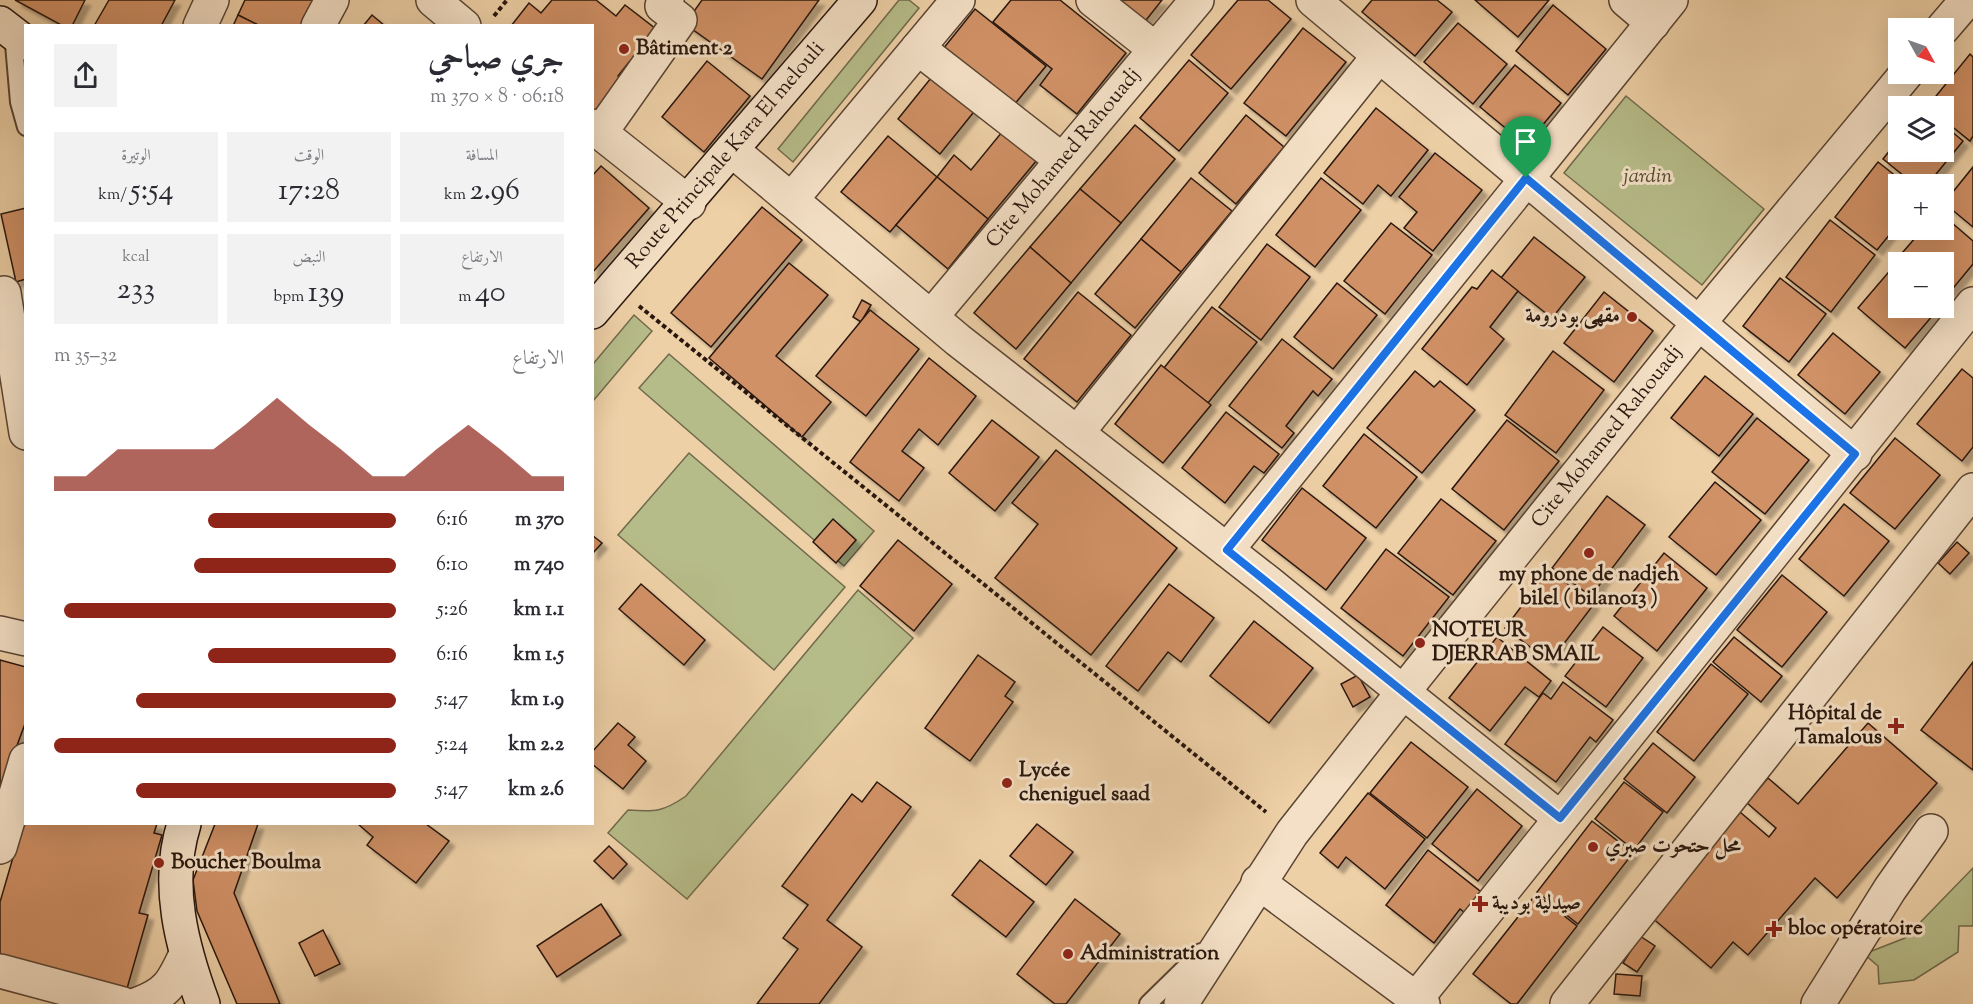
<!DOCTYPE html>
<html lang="ar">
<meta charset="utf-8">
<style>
body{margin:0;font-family:"Sorts Mill Goudy",Amiri,serif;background:#f2f2f3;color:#2b2b33;direction:rtl;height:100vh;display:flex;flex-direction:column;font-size:22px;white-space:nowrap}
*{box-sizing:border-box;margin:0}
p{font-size:20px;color:#7c7c81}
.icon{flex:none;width:33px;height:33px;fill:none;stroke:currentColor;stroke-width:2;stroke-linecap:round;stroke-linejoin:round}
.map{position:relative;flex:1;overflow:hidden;direction:ltr}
.drawer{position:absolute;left:24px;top:24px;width:570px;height:801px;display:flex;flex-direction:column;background:#fff;border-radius:0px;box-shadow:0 6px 24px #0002;direction:rtl}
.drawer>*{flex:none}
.needle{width:39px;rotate:130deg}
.tools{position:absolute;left:1888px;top:18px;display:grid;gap:12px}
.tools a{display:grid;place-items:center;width:66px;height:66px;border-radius:0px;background:#fff;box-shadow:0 6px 24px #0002;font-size:30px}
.pin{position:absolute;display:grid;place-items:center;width:51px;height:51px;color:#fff;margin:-62px -26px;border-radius:50% 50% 50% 0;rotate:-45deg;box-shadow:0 0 6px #0007}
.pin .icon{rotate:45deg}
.round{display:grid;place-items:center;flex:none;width:63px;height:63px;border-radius:0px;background:#f2f2f3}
.summary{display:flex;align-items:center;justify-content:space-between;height:102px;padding:0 30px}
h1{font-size:33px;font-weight:600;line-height:45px}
.stats{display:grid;grid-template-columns:repeat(3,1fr);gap:9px;height:102px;padding:6px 30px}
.stats div{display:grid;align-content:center;border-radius:0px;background:#f2f2f3;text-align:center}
.stats b{font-size:30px;font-weight:600}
.stats small{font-size:16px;font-weight:400}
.stats p{font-size:16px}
.chart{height:168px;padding:12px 30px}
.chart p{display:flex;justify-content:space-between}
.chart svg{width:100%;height:108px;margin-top:6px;fill:#8f2418;opacity:.7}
ul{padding:0 30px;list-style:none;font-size:20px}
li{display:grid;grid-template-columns:96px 72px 1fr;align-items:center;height:45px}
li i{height:15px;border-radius:8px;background:#8f2418}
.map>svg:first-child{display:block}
.green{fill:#b6bc89;stroke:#706a4c;stroke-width:1.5}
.building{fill:#d19166;stroke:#29170e;stroke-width:1.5;filter:url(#shadow)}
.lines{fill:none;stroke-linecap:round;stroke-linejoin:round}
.lane-casing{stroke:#5a4534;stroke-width:20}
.street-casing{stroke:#5a4534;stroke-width:36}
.secondary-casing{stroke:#29170e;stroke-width:36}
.path{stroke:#29170e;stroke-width:4;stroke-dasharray:4.5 3;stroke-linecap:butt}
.lane{stroke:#f4e0c6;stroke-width:16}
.street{stroke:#f4e0c6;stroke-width:33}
.secondary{stroke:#f4e0c6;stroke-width:33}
.route-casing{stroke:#fff;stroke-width:12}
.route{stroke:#1a73e8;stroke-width:8}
.poi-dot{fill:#8f2418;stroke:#f4e0c6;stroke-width:2}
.labels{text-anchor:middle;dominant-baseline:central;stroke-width:6;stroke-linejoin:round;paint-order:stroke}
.poi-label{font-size:21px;font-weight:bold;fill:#29170e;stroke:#f4e0c6;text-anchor:start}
.street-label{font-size:21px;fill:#29170e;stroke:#f4e0c6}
.park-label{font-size:21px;font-style:italic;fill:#534933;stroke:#f4e0c6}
</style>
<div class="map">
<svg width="1973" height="1004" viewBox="0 0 1973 1004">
<defs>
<filter id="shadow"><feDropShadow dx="5.5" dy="5.5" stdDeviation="1.5" flood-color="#0004"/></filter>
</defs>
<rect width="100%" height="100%" fill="#eed0a7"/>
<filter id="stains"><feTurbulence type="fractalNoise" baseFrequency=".00333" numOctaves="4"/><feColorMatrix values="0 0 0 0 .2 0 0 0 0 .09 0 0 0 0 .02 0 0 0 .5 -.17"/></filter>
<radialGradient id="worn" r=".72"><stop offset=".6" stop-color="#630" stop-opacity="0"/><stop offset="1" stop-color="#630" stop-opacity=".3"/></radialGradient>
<g class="green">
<polygon points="899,0 909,0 919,8 793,162 778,149"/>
<polygon points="1626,96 1764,209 1702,285 1564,173"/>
<polygon points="634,315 652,331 593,401 593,364"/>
<polygon points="669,354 874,531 844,566 639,388"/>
<polygon points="689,453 845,587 774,670 618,535"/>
<path d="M858,590l55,48 -226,261 -79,-66 20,-23c27,2 35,2 58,-14z"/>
<polygon points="1973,868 1973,926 1959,926 1958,952 1914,980 1879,984 1878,966 1864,954 1905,938"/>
</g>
<g class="building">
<polygon points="15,0 85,0 72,26 63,26"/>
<polygon points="109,0 175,0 161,26 94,26"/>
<polygon points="245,0 316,0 304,26 260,26 238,15"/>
<polygon points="552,0 596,0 616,16 625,5 665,36 639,70 629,62 618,76 629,85 602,119 592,112 592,26 511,26 529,3 541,13"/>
<polygon points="702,0 819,0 762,79 685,24"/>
<polygon points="1011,0 1060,0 1126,53 1077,114 1040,85 1052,69 993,22"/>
<polygon points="1094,0 1162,0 1131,39"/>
<polygon points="1238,0 1268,0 1291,19 1231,89 1191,55"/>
<polygon points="1372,0 1437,0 1452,12 1415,56 1362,12"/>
<polygon points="1475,0 1549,0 1518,37"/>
<polygon points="1553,5 1606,49 1568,95 1516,51"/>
<polygon points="975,9 1046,66 1009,111 939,54"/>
<polygon points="238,15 260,26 233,26"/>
<polygon points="372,15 385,26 363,26"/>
<polygon points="1458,23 1507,64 1473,104 1424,62"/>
<polygon points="1303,28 1346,62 1286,136 1244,103"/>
<polygon points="1970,54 1973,57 1973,136 1970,141 1944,120 1944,106 1928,106"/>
<polygon points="1189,60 1228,93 1179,151 1140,118"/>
<polygon points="707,61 750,96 704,152 662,117"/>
<polygon points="1515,65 1561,103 1526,145 1480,107"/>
<polygon points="935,73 977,108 940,154 898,119"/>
<polygon points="1376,108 1428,150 1391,196 1378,185 1363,204 1324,173"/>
<polygon points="1246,115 1284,147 1236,204 1199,173"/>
<polygon points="1135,125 1175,159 1121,223 1080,189"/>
<polygon points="1944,125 1963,141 1928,184 1914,184 1883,159 1899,139 1899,152 1944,152"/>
<polygon points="1002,132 1037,160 988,219 937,177 954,155 971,170"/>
<polygon points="888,136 937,177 890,232 841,192"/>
<polygon points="1435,153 1482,190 1433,251 1404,228 1417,212 1399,197"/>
<polygon points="1878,162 1906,184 1899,184 1899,223 1877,250 1835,217"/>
<polygon points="601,166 649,208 592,273 592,176"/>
<polygon points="1973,167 1973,227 1944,203"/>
<polygon points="937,177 988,219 948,269 896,225"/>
<polygon points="1191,178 1232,211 1181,272 1141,239"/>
<polygon points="1321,178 1361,210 1315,267 1276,235"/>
<polygon points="1080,189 1121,223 1071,283 1030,247"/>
<polygon points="762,207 802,240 711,347 671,313"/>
<polygon points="26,208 26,279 16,282 1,214"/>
<polygon points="1944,216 1973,241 1973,264 1950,292 1944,287 1944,262 1915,262 1903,252 1922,230 1944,230"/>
<polygon points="1830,220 1875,255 1831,312 1786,277"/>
<polygon points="1391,223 1432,255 1385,314 1344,281"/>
<polygon points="1534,237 1585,277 1552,318 1501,278"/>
<polygon points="1141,239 1181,272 1135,328 1095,294"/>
<polygon points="1267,244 1310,277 1261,340 1219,307"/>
<polygon points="1030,247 1071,283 1016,349 974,313"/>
<polygon points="789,263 828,295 776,356 831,402 802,437 709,358"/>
<polygon points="1893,267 1899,272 1899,308 1939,308 1905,348 1858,308"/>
<polygon points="1492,270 1518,291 1490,327 1504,339 1467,385 1422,349 1472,287 1477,289"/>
<polygon points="1780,278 1826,314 1789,362 1743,326"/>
<polygon points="1337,283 1377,315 1333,369 1294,337"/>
<polygon points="1078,292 1131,335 1077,402 1024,359"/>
<polygon points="1604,292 1653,331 1614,382 1564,343"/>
<polygon points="862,300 871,305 861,322 853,317"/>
<polygon points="1212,307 1257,342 1208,403 1164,368"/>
<polygon points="870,310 919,349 866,416 816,376"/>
<polygon points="1833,333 1880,372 1845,414 1798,375"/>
<polygon points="1282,339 1332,379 1318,396 1313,391 1286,426 1294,433 1282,448 1229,406"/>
<polygon points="1553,351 1604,390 1556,453 1505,415"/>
<polygon points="929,358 976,396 938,445 919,429 902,451 924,468 899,501 850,462"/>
<polygon points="1161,365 1211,405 1163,463 1115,424"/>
<polygon points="1962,369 1973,378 1973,447 1962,461 1917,424"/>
<polygon points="1415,371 1434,387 1440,381 1475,410 1422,473 1367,428"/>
<polygon points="1705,376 1753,414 1719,456 1671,418"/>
<polygon points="1226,412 1279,454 1264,473 1254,466 1225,503 1182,468"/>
<polygon points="1757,418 1809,460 1765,514 1712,472"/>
<polygon points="992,420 1039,457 995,511 949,473"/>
<polygon points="1507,420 1559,461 1504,530 1452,489"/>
<polygon points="1364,434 1417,477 1376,528 1323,486"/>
<polygon points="1895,438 1940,475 1895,529 1850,493"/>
<polygon points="1056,450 1177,548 1091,655 995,578 1038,524 1012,503"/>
<polygon points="1715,482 1761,520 1716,575 1669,537"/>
<polygon points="1302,488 1366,538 1326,590 1262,540"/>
<polygon points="1607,496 1645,525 1591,596 1552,568"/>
<polygon points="1441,499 1496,541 1453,595 1398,553"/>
<polygon points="1844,504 1889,541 1844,596 1799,559"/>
<polygon points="833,519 856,540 836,563 813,542"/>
<polygon points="592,535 602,543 592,554"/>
<polygon points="898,540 952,584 914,631 860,586"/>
<polygon points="1957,542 1969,553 1950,574 1938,563"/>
<polygon points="1386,549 1449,597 1403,656 1341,608"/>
<polygon points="1664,553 1707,588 1657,651 1614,616"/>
<polygon points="1549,570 1594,604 1550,662 1505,628"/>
<polygon points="1782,575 1827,612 1782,667 1737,630"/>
<polygon points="641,584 705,640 684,665 619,609"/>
<polygon points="1169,584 1214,618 1181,662 1168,652 1138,691 1106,666"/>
<polygon points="1254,621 1313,668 1269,723 1210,676"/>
<polygon points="1603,627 1643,658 1606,707 1565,676"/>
<polygon points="1497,637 1551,681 1539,697 1525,687 1490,731 1449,698"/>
<polygon points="1734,637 1782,676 1761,702 1713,662"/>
<polygon points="978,655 1015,682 1005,696 1013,702 970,761 925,728"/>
<polygon points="0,660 26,667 26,721 0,792"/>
<polygon points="1973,662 1973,770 1921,730"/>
<polygon points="1711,664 1748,694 1694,761 1657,732"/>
<polygon points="1358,675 1370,697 1353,707 1341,684"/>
<polygon points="1563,682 1613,720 1596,742 1590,737 1556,782 1505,744 1543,693 1551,699"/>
<polygon points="618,723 635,737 628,745 646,761 623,789 592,764 592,752"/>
<polygon points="1868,723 1937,783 1837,898 1815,878 1748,955 1733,942 1711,968 1650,916 1740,812 1769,837 1776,828 1747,803 1768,778 1798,804"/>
<polygon points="1411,742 1468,787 1427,838 1370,793"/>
<polygon points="1653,743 1695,777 1667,813 1624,779"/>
<polygon points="877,782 911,807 827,920 862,947 819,1004 757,1004 798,949 783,938 808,905 782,886 852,794 862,802"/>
<polygon points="1624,782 1663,812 1634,850 1595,819"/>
<polygon points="1477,789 1522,826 1478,881 1432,844"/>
<polygon points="1368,793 1425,839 1385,889 1346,857 1338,868 1320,853"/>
<polygon points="26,813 26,824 157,824 154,833 162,835 139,913 148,915 124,999 0,963 0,902"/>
<polygon points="1592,821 1633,853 1578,924 1537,892"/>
<polygon points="215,824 258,824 234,893 280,1004 237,1004 197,911 193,880"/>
<polygon points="358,824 426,824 449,841 416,883 367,845 373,837"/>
<polygon points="1037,824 1073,852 1046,885 1010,856"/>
<polygon points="609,846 627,864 613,879 594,861"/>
<polygon points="1428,850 1485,895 1469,916 1460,909 1434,943 1386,905"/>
<polygon points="980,860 1034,902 1006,937 952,895"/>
<polygon points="1536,894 1577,926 1517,1004 1511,1004 1473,974"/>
<polygon points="1075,899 1120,934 1066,1004 1055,1004 1017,974"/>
<polygon points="601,904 621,935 557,977 537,946"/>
<polygon points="323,930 340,964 315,976 299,943"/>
<polygon points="1640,936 1655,946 1637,972 1623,963"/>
<polygon points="1616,974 1642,976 1640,996 1614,994"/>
</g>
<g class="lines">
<defs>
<g id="lane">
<polyline points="13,33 19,102 26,127"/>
<polyline points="1148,1004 1201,952"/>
</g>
<g id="street">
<polyline points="433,0 464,26"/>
<polyline points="1093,0 1155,49"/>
<polyline points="1313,0 1855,454"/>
<polyline points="1626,0 1653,23"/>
<polyline points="200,26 212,0"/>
<polyline points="318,26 332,0"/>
<polyline points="1943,28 1967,0"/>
<polyline points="918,48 1062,160"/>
<polyline points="592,126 689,203"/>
<polyline points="601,132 680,20 662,6 667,0"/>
<polyline points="733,151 958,340 1269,583 1403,692 1292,833 1181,1004"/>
<polyline points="791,200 958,0"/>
<polyline points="4,293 26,433"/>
<path id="s1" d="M931,317l266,-317"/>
<polyline points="1077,433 1378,57"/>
<polyline points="1227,550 1671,0"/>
<polyline points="0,633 26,639"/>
<path id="s2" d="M1560,818l-157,-126 295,-368 208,-250"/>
<polyline points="0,847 26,760"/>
<polyline points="1258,882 1423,1004"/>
<polyline points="0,971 123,1004"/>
<polyline points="1416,999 1973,304"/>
<path d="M138,1004c29,-10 35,-22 47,-48"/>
<polyline points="1567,1004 1973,490"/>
<polyline points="1818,1004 1890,889 1931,831"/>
</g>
<g id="secondary">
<polyline points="0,23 26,43"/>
<path id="s3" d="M592,312l268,-312"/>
<path d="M184,824c-19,60 -2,123 19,180"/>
</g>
</defs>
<use href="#lane" class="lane-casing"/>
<use href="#street" class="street-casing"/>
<use href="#secondary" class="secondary-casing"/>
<g class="path">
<polyline points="494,16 507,0"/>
<polyline points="639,306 1266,812"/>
</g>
<use href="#lane" class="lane"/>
<use href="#street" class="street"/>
<use href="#secondary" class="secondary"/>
</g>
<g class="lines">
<defs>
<polygon id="route" points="1526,178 1855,454 1560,818 1227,550"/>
</defs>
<use href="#route" class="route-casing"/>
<use href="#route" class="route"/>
</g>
<g class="poi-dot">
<circle cx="624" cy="49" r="6"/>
<circle cx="1632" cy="317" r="6"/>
<circle cx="1589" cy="553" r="6"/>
<circle cx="1420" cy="643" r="6"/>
<path d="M1893 717h6v6h6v6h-6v6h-6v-6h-6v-6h6z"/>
<circle cx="1007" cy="783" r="6"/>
<circle cx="1593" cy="847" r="6"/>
<circle cx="159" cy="863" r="6"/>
<path d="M1477 895h6v6h6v6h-6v6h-6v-6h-6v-6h6z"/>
<path d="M1771 920h6v6h6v6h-6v6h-6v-6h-6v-6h6z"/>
<circle cx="1068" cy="954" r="6"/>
</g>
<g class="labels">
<g class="poi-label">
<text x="636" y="49">Bâtiment 2</text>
<text x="1620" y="317" text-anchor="end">مقهى بودرومة</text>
<text x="1589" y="575" text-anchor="middle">my phone de nadjeh<tspan x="1589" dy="24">bilel ( bilano13 )</tspan></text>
<text x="1432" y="631">NOTEUR<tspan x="1432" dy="24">DJERRAB SMAIL</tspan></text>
<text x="1882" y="714" text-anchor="end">Hôpital de<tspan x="1882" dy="24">Tamalous</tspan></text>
<text x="1019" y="771">Lycée<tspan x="1019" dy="24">cheniguel saad</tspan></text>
<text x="1605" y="847">محل حتحوت صبري</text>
<text x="171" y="863">Boucher Boulma</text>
<text x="1492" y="904">صيدلية بوديبة</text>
<text x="1788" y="929">bloc opératoire</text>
<text x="1080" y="954">Administration</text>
</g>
<g class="street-label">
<text stroke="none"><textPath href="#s3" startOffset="206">Route Principale Kara El melouli</textPath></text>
<text stroke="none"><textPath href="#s1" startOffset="207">Cite Mohamed Rahouadj</textPath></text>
<text stroke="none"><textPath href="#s2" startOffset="528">Cite Mohamed Rahouadj</textPath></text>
</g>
<g class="park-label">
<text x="1648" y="177">jardin</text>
</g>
</g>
<rect width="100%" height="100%" filter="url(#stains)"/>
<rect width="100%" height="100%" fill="url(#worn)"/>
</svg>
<div class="tools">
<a><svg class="needle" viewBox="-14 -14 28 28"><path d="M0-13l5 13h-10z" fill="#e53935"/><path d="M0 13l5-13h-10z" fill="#7c7c81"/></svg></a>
<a><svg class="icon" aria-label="layers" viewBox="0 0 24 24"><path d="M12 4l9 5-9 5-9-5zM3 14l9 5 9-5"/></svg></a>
<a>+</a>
<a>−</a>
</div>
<div class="pin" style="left:1526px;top:178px;background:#1e9e55"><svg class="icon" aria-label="arrive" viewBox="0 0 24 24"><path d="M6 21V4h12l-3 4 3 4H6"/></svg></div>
<section class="drawer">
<div class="summary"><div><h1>جري صباحي</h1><p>06:18 · 8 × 370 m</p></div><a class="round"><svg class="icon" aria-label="share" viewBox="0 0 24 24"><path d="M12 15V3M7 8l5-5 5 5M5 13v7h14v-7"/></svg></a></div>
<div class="stats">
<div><p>المسافة</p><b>2.96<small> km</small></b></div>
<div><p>الوقت</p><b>17:28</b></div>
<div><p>الوتيرة</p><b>5:54<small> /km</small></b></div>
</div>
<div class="stats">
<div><p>الارتفاع</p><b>40<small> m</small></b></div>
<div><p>النبض</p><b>139<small> bpm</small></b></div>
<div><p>kcal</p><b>233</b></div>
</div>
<div class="chart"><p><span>الارتفاع</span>32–35 m</p>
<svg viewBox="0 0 160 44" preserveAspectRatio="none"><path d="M0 44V38L10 38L20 27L30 27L40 27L50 27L60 17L70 6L80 17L90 27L100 38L110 38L120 27L130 17L140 27L150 38L160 38V44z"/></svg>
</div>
<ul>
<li><b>370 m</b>6:16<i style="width:55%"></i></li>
<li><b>740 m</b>6:10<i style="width:59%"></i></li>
<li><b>1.1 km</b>5:26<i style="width:97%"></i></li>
<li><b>1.5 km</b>6:16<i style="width:55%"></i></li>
<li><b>1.9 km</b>5:47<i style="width:76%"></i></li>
<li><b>2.2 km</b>5:24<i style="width:100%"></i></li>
<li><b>2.6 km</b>5:47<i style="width:76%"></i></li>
</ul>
</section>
</div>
